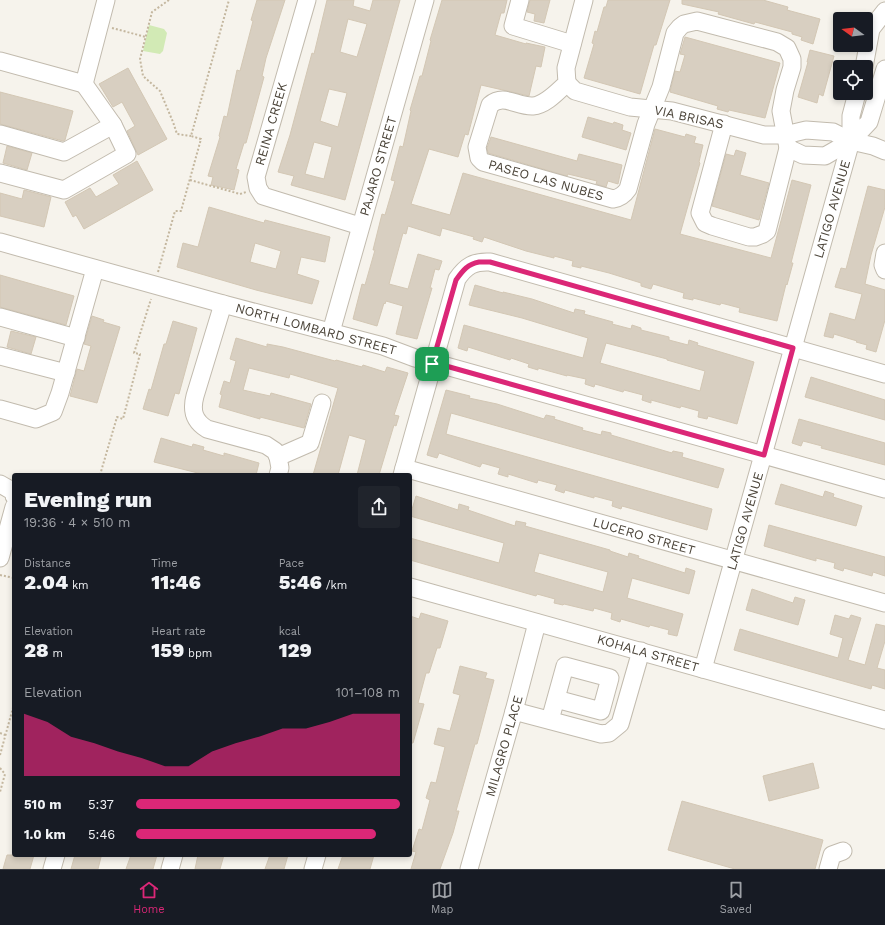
<!DOCTYPE html>
<meta charset="utf-8">
<style>
body{margin:0;font-family:"Work Sans",sans-serif;background:#20242c;color:#f1f3f6;height:100vh;display:flex;flex-direction:column;font-size:15px;white-space:nowrap}
*{box-sizing:border-box;margin:0}
p{font-size:13px;color:#9ea1a6}
.icon{flex:none;width:22px;height:22px;fill:none;stroke:currentColor;stroke-width:2;stroke-linecap:round;stroke-linejoin:round}
.map{position:relative;flex:1;overflow:hidden}
.drawer{position:absolute;left:12px;top:473px;width:400px;height:384px;display:flex;flex-direction:column;background:#171b24;border-radius:4px;box-shadow:0 2px 6px #0003}
.drawer>*{flex:none}
.needle{width:26px;rotate:285deg}
.buttons{position:absolute;left:833px;top:12px;display:grid;gap:8px}
.buttons a{display:grid;place-items:center;width:40px;height:40px;border-radius:4px;background:#171b24;box-shadow:0 2px 6px #0003;font-size:20px}
.pin{position:absolute;display:grid;place-items:center;width:34px;height:34px;color:#fff;margin:-17px;border-radius:8px;box-shadow:0 2px 6px #0006}
.round{display:grid;place-items:center;flex:none;width:42px;height:42px;border-radius:4px;background:#20242c}
.overview{display:flex;align-items:center;justify-content:space-between;height:68px;padding:0 12px}
h1{font-size:22px;font-weight:800;line-height:30px}
.figures{display:grid;grid-template-columns:repeat(3,1fr);gap:6px;height:68px;padding:4px 12px}
.figures div{display:grid;align-content:center}
.figures b{font-size:20px;font-weight:800}
.figures small{font-size:11px;font-weight:400}
.figures p{font-size:11px}
.chart{height:112px;padding:8px 12px}
.chart p{display:flex;justify-content:space-between}
.chart svg{width:100%;height:72px;margin-top:4px;fill:#db2777;opacity:.7}
ul{padding:0 12px;list-style:none;font-size:13px}
li{display:grid;grid-template-columns:64px 48px 1fr;align-items:center;height:30px}
li i{height:10px;border-radius:5px;background:#db2777}
.dock{display:flex;justify-content:space-around;align-items:center;height:56px;border-top:1px solid #363941;background:#171b24;font-size:11px;color:#9ea1a6}
.dock a{display:grid;justify-items:center;gap:2px}
.dock .on{color:#db2777}
.map>svg:first-child{display:block}
.green{fill:#d2eab5}
.building{fill:#d8cfc1;stroke:#d3c7b4;fill-rule:evenodd}
.lines{fill:none;stroke-linecap:round;stroke-linejoin:round}
.minor-casing{stroke:#c2bbae;stroke-width:19}
.path{stroke:#c4b79f;stroke-width:2;stroke-dasharray:2 2;stroke-linecap:butt}
.minor{stroke:#fff;stroke-width:17}
.route-casing{stroke:#fff;stroke-width:8}
.route{stroke:#db2777;stroke-width:5}
.labels{text-anchor:middle;dominant-baseline:central;stroke-width:4;stroke-linejoin:round;paint-order:stroke}
.street-label{font-size:13px;fill:#4b4439;stroke:#fff}
</style>
<div class="map">
<svg width="885" height="869" viewBox="0 0 885 869">
<rect width="100%" height="100%" fill="#f6f3ec"/>
<polygon class="green" points="149,25 164,29 167,33 163,51 160,54 143,51"/>
<g class="building">
<polygon points="257,0 285,0 266,58 262,76 264,77 246,143 244,143 236,169 239,170 234,190 211,185 213,177 208,176 220,137 219,136 224,116 227,117 237,70 240,71 253,21 251,20"/>
<path d="M327,0h27l-1,6 17,5 3,-11h27l-55,200 -54,-15 3,-9 -16,-4 12,-37 22,-82 2,1zM348,19l19,5 -10,33 -17,-5zM329,89l18,4 -9,34 -18,-6zM314,142l18,5 -8,32 -19,-5z"/>
<polygon points="442,0 507,0 504,13 501,13 495,35 526,44 526,43 545,47 541,67 536,66 529,96 481,85 468,135 465,134 458,157 429,149 411,204 450,215 463,173 631,220 655,129 685,137 686,134 696,137 694,143 703,145 699,162 700,163 680,234 771,258 792,180 811,185 791,263 793,263 787,285 786,284 777,321 739,312 740,308 721,303 720,305 693,298 693,300 683,298 684,293 653,284 651,289 641,286 641,283 609,273 581,266 581,268 572,266 573,261 554,256 554,258 526,251 484,237 482,242 473,239 474,237 442,228 440,236 408,226 406,234 403,233 389,284 408,289 418,254 442,261 439,270 435,269 430,288 432,288 417,339 396,334 403,306 386,301 385,304 384,303 377,326 353,319 362,284 365,285 375,250 373,250 382,214 385,215 395,181 391,180 400,146 403,147 411,111 410,110 420,76 422,76 431,41 430,40"/>
<polygon points="530,0 550,0 544,23 534,21 535,14 527,12"/>
<polygon points="608,0 670,0 656,45 654,45 640,94 584,78 594,44 592,43 595,31 597,32 604,7 606,7"/>
<polygon points="682,0 763,0 788,7 787,10 820,19 813,44 801,40 802,37 792,34 792,32 755,22 754,24 718,14 719,12 682,4"/>
<polygon points="685,37 780,63 765,118 729,110 728,112 717,109 718,106 670,92 675,71 680,72 685,55 680,54"/>
<polygon points="810,50 834,56 823,96 819,94 817,103 798,97 808,62 807,62"/>
<polygon points="128,68 167,139 138,155 127,131 135,126 122,102 113,107 99,84"/>
<polygon points="0,92 73,111 65,140 63,141 0,124"/>
<polygon points="588,117 613,124 614,122 623,125 622,130 631,133 626,150 582,137"/>
<polygon points="491,137 577,161 579,154 622,165 618,184 608,181 606,187 596,184 597,181 568,174 567,176 488,153 487,148"/>
<polygon points="7,146 32,153 27,170 3,163"/>
<polygon points="736,150 746,153 740,175 769,183 759,220 712,206 726,154 734,156"/>
<polygon points="137,161 153,190 84,229 76,215 73,217 65,202 90,188 96,197 119,184 113,175"/>
<polygon points="868,186 885,190 885,207 871,255 865,284 885,290 885,320 876,352 866,349 867,345 856,342 857,341 834,334 833,338 824,336 830,313 855,320 862,294 835,287 841,268 846,269"/>
<polygon points="24,190 51,197 44,227 0,216 0,193 22,199"/>
<path d="M209,207l55,16 1,-3 65,17 -5,25 -24,-5 -4,17 22,7 -7,23 -56,-14 -79,-23 6,-24 15,4zM255,243l26,8 -5,18 -26,-7z"/>
<polygon points="0,275 74,296 66,325 0,307"/>
<path d="M475,285l28,8v-1l29,7 42,14 1,-4 10,2 -1,3 29,8 -1,2 19,5 1,-4 9,3v2l28,7v3l19,5 1,-5 9,3 -1,2 57,17 -17,62 -29,-8 -1,3 -9,-2 1,-6 -18,-5 -1,2 -29,-8v3l-9,-3 1,-5 -19,-5 -1,2 -28,-8 -1,3 -9,-3 1,-5 -19,-4v1l-29,-8v2l-10,-3 1,-3 -18,-6 -1,2 -42,-13 -1,4 -9,-3 6,-23 119,33 5,-20 -66,-20 -53,-13zM606,343l61,16v1l38,11 -5,20 -100,-28z"/>
<polygon points="92,316 104,320 103,322 120,327 97,403 70,396 77,369 84,371 91,346 84,344"/>
<polygon points="173,321 197,328 179,394 175,393 168,416 143,409 149,389 151,390 164,344 166,344"/>
<polygon points="11,331 36,337 31,354 7,347"/>
<polygon points="236,338 267,347 267,344 283,347 335,361 336,360 362,367 363,365 385,372 387,367 408,373 394,415 399,416 396,426 394,425 379,475 357,475 366,440 349,435 338,475 313,475 338,388 290,374 289,378 249,368 243,390 270,396 271,393 311,404 304,428 260,417 260,419 219,407 222,395 220,394 224,381 230,383 236,361 230,359"/>
<polygon points="811,377 885,400 885,420 805,397"/>
<polygon points="446,390 470,396 469,398 497,404 544,419 546,415 555,417 554,419 583,428 582,430 601,435 602,431 611,433 611,435 672,453 673,451 683,453 682,457 724,469 718,488 451,413 446,434 712,509 707,530 622,506 621,509 612,506 613,501 594,496 594,498 565,490 564,493 555,490 557,485 538,480 537,483 508,474 508,477 498,474 500,468 482,463 480,467 439,453 437,458 427,455"/>
<polygon points="799,419 885,443 885,465 821,448 822,446 803,441 801,446 792,443"/>
<polygon points="161,438 192,447 193,444 204,447 203,450 224,456 224,453 259,463 256,475 206,475 154,462"/>
<polygon points="781,484 823,497 825,491 834,494 833,497 862,506 856,526 775,504"/>
<path d="M416,496l42,14 1,-6 10,3 -1,3 47,16 1,-5 10,2 -1,3 85,24v1l18,6 1,-4 10,3 -1,2 47,15 1,-5 9,3 -6,23 -57,-16 -5,20 56,16 -6,22 -9,-2 1,-4 -19,-5 -1,2 -28,-8 -1,3 -9,-3 1,-6 -18,-5 -1,3 -29,-7 -1,1 -9,-2 1,-4 -18,-5 -1,2 -126,-36v-22l89,25 5,-20 -94,-27zM539,553l69,19 -5,20 -69,-20z"/>
<polygon points="769,525 885,557 885,576 873,572 872,576 844,568 843,571 834,568 835,563 816,558 816,561 764,546"/>
<polygon points="752,589 793,603 795,597 805,600 798,625 746,610"/>
<polygon points="421,613 448,621 440,648 437,648 429,673 426,673 418,703 424,704 413,743 410,743 410,616 419,619"/>
<polygon points="835,615 849,619 851,615 861,618 848,660 865,665 876,624 885,626 885,641 877,668 885,670 885,689 872,685 871,689 734,650 740,629 838,658 843,638 830,634"/>
<polygon points="460,666 487,673 485,678 494,680 477,744 475,744 456,811 459,811 453,833 440,869 411,869 416,852 412,851 419,829 422,830 430,800 426,798 431,782 436,783 445,747 434,744 438,728 450,731 460,695 453,693"/>
<polygon points="813,763 819,788 769,801 763,776"/>
<polygon points="682,801 823,840 815,869 735,869 668,850"/>
<polygon points="7,855 34,855 30,869 3,869"/>
<polygon points="75,855 94,855 101,857 98,869 71,869"/>
<polygon points="131,855 157,855 153,869 126,869"/>
<polygon points="198,855 224,855 220,869 195,869"/>
<polygon points="270,855 288,855 284,869 265,869"/>
<polygon points="343,855 374,855 370,869 338,869"/>
</g>
<g class="lines">
<defs>
<g id="minor">
<polyline points="307,0 256,177 258,188 263,196 360,226"/>
<polyline points="520,0 513,26 572,44"/>
<path d="M584,0l-18,68 1,15c-9,8 -21,22 -34,23 -16,1 -29,-13 -43,-1l-13,42 2,11 4,4 130,37c7,-1 11,-4 15,-10l18,-65 15,-37 14,-54 5,-6 4,-3 13,-3 80,21 10,6 5,11v8l-7,23 -4,21 7,37 -21,83 -4,3 -8,3h-6l-37,-11 -7,-3 -5,-10 24,-89"/>
<polyline points="0,61 84,84 106,0"/>
<polyline points="864,67 871,29 885,11"/>
<polyline points="567,83 575,91 630,107 672,111 764,135 785,135 806,130 833,132 851,141 873,146 885,151"/>
<polyline points="857,93 851,116 851,141 869,122 885,69"/>
<polyline points="0,134 64,152 113,125 84,84"/>
<polyline points="788,148 803,155 825,156 851,141"/>
<polyline points="0,173 64,190 127,154 113,125"/>
<polyline points="0,242 223,304 383,346 415,358 446,366 885,489"/>
<polyline points="885,253 883,265 885,270"/>
<path d="M223,304l-28,92c-4,15 -1,25 12,33l59,16 9,6 3,6"/>
<polyline points="0,317 76,338"/>
<polyline points="331,332 425,0"/>
<polyline points="0,356 66,373"/>
<polyline points="0,409 36,419 53,412 60,393 95,269"/>
<polyline points="404,468 885,603"/>
<polyline points="278,475 280,468 278,457 310,443 322,403"/>
<path d="M402,475l55,-196c9,-13 17,-18 33,-17l395,112"/>
<polyline points="0,484 14,492 14,496"/>
<polyline points="0,558 14,507"/>
<polyline points="410,587 885,720"/>
<polyline points="703,669 851,141"/>
<polyline points="514,711 601,734 609,733 620,724 641,651"/>
<polyline points="550,720 565,666 610,678 601,711 556,699"/>
<polyline points="52,869 56,855"/>
<polyline points="170,869 174,855"/>
<polyline points="313,869 317,855"/>
<polyline points="469,869 514,711 537,623"/>
<polyline points="828,869 832,855 843,851"/>
</g>
</defs>
<use href="#minor" class="minor-casing"/>
<g class="path">
<polyline points="169,0 152,12 140,59 143,76 160,91 173,122 177,134 191,136"/>
<polyline points="112,28 146,37"/>
<polyline points="190,180 240,194 246,192"/>
<polyline points="158,272 175,211 181,211 201,139 191,136 229,0"/>
<polyline points="100,475 117,417 123,419 140,354 134,353 151,299"/>
<polyline points="0,575 14,578"/>
<polyline points="0,733 5,735"/>
<polyline points="0,755 14,704"/>
<polyline points="0,768 5,774 0,792"/>
</g>
<use href="#minor" class="minor"/>
</g>
<g class="lines">
<defs>
<path id="route" d="M479,262h11l303,86 -29,107 -318,-89 -14,-2 24,-84c7,-10 12,-16 23,-18z"/>
</defs>
<use href="#route" class="route-casing"/>
<use href="#route" class="route"/>
</g>
<g class="labels">
<g class="street-label">
<text transform="translate(689 117) rotate(12)">VIA BRISAS</text>
<text transform="translate(271 124) rotate(-74)">REINA CREEK</text>
<text transform="translate(378 166) rotate(-74)">PAJARO STREET</text>
<text transform="translate(546 180) rotate(16)">PASEO LAS NUBES</text>
<text transform="translate(832 209) rotate(-74)">LATIGO AVENUE</text>
<text transform="translate(316 329) rotate(15)">NORTH LOMBARD STREET</text>
<text transform="translate(745 521) rotate(-74)">LATIGO AVENUE</text>
<text transform="translate(644 536) rotate(16)">LUCERO STREET</text>
<text transform="translate(648 653) rotate(16)">KOHALA STREET</text>
<text transform="translate(504 746) rotate(-74)">MILAGRO PLACE</text>
</g>
</g>
</svg>
<div class="buttons">
<a><svg class="needle" viewBox="-14 -14 28 28"><path d="M0-13l5 13h-10z" fill="#e53935"/><path d="M0 13l5-13h-10z" fill="#9ea1a6"/></svg></a>
<a><svg class="icon" aria-label="locate" viewBox="0 0 24 24"><circle cx="12" cy="12" r="6"/><path d="M12 2v4M12 18v4M2 12h4M18 12h4"/></svg></a>
</div>
<div class="pin" style="left:432px;top:364px;background:#1e9e55"><svg class="icon" aria-label="arrive" viewBox="0 0 24 24"><path d="M6 21V4h12l-3 4 3 4H6"/></svg></div>
<section class="drawer">
<div class="overview"><div><h1>Evening run</h1><p>19:36 · 4 × 510 m</p></div><a class="round"><svg class="icon" aria-label="share" viewBox="0 0 24 24"><path d="M12 15V3M7 8l5-5 5 5M5 13v7h14v-7"/></svg></a></div>
<div class="figures">
<div><p>Distance</p><b>2.04<small> km</small></b></div>
<div><p>Time</p><b>11:46</b></div>
<div><p>Pace</p><b>5:46<small> /km</small></b></div>
</div>
<div class="figures">
<div><p>Elevation</p><b>28<small> m</small></b></div>
<div><p>Heart rate</p><b>159<small> bpm</small></b></div>
<div><p>kcal</p><b>129</b></div>
</div>
<div class="chart"><p><span>Elevation</span>101–108 m</p>
<svg viewBox="0 0 160 44" preserveAspectRatio="none"><path d="M0 44V6L10 11L20 20L30 24L40 29L50 33L60 38L70 38L80 29L90 24L100 20L110 15L120 15L130 11L140 6L150 6L160 6V44z"/></svg>
</div>
<ul>
<li><b>510 m</b>5:37<i style="width:100%"></i></li>
<li><b>1.0 km</b>5:46<i style="width:91%"></i></li>
</ul>
</section>
</div>
<nav class="dock">
<a class="on"><svg class="icon" aria-label="home" viewBox="0 0 24 24"><path d="M3 11l9-7 9 7M6 9v11h12V9"/></svg>Home</a>
<a><svg class="icon" aria-label="map" viewBox="0 0 24 24"><path d="M3 6l6-2 6 2 6-2v14l-6 2-6-2-6 2zM9 4v14M15 6v14"/></svg>Map</a>
<a><svg class="icon" aria-label="saved" viewBox="0 0 24 24"><path d="M7 4h10v16l-5-4-5 4z"/></svg>Saved</a>
</nav>
